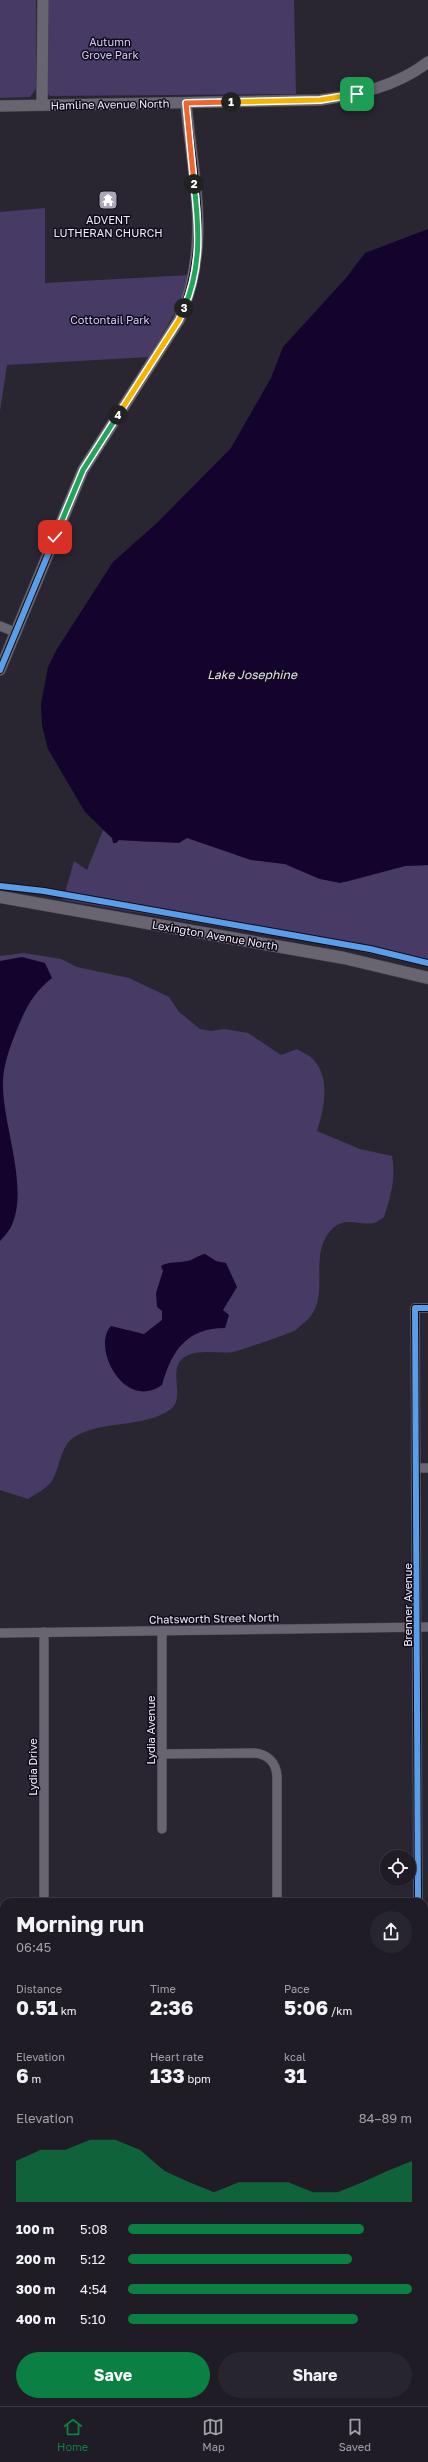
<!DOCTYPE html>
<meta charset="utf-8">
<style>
body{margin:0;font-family:"Golos Text",sans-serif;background:#27252e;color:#f1f3f6;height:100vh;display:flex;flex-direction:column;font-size:15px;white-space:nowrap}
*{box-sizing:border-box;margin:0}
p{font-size:13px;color:#a1a1a7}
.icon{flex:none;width:22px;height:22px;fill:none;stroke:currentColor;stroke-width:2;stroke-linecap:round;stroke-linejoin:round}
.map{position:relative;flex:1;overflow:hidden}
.drawer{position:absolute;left:0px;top:1898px;width:428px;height:508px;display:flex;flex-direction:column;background:#1f1c26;border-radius:12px 12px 0 0;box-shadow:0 1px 3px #0004,0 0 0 1px #3c3a43}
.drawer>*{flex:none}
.tools{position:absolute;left:380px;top:1850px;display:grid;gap:8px}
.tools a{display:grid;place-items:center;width:36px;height:36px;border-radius:50%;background:#1f1c26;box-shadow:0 1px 3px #0004,0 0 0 1px #3c3a43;font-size:20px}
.pin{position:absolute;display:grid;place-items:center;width:34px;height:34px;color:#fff;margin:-17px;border-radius:8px;box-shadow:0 2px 6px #0006}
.km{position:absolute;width:20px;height:20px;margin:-10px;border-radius:50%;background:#222;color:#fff;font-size:11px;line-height:20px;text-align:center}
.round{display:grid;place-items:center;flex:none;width:42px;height:42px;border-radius:21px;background:#27252e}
.headline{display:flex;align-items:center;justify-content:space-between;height:68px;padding:0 16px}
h1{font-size:22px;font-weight:700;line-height:30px}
.metrics{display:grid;grid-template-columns:repeat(3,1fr);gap:6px;height:68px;padding:4px 16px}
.metrics div{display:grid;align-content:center}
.metrics b{font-size:20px;font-weight:700}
.metrics small{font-size:11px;font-weight:400}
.metrics p{font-size:11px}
.chart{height:112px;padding:8px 16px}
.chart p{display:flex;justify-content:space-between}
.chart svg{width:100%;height:72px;margin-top:4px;fill:#0b8043;opacity:.7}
.cta{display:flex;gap:8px;margin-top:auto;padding:8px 16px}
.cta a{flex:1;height:46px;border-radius:24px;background:#0b8043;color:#fff;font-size:16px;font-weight:700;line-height:46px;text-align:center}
.cta a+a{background:#27252e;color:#f1f3f6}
ul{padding:0 16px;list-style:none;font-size:13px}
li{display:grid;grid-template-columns:64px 48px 1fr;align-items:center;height:30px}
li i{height:10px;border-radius:5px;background:#0b8043}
.menu{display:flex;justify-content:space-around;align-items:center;height:56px;border-top:1px solid #3c3a43;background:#1f1c26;font-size:11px;color:#a1a1a7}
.menu a{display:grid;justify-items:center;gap:2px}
.menu .on{color:#0b8043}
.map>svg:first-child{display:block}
.green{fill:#473a65}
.water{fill:#14032d}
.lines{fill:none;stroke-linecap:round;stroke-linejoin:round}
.minor-casing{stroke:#47444f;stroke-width:10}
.tertiary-casing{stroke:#47444f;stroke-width:12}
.secondary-casing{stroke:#47444f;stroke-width:13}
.minor{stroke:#686570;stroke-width:9}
.tertiary{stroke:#686570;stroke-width:11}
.secondary{stroke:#686570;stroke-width:12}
.cycleway-casing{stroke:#0f0c17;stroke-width:8}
.cycleway{stroke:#5a9eea;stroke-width:6}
.split-1-casing{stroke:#fff;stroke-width:8}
.split-2-casing{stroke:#fff;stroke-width:8}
.split-3-casing{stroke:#fff;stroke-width:8}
.split-4-casing{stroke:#fff;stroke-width:8}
.split-5-casing{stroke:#fff;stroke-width:8}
.split-1{stroke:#f5b400;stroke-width:5}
.split-2{stroke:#f0652b;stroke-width:5}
.split-3{stroke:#22a559;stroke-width:5}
.split-4{stroke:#f5b400;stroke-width:5}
.split-5{stroke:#22a559;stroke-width:5}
.labels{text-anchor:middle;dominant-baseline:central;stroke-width:3;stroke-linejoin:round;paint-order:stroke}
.park-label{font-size:11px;fill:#d7cafd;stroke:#0f0c17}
.street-label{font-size:11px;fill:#efebfc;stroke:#0f0c17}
.poi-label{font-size:11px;fill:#efebfc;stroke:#0f0c17}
.water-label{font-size:12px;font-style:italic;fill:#e5e1f3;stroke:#0f0c17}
</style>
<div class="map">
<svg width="428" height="2406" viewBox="0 0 428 2406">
<rect width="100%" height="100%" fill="#292632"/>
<g class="green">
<polygon points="0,0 36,0 36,89 30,97 0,98"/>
<polygon points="48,0 294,0 296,94 50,96 47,93"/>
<polygon points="45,208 45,283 190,275 185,296 149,357 7,365 0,411 0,212"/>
<polygon points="103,830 112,838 119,840 149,842 186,837 251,860 285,864 320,879 346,882 405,866 428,865 428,967 346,948 63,900 74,861 87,870"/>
<path d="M24,953l37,6 16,8 52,11 40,19 10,15 21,17 11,2 13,-2 24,4 33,22 16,-6c5,3 12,6 16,10 18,19 11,50 4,72l43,18 32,7c4,22 -1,40 -8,61 -3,2 -7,5 -10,6 -15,3 -27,-7 -41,5 -28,27 1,70 -28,94 -3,2 -6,5 -9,8 -5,3 -57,21 -63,22 -15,2 -30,-3 -45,3 -24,11 -1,41 -17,54 -27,20 -70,10 -98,29 -13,9 -13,30 -21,43 -4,7 -17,13 -24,18l-28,-9v-534z"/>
</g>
<g class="water">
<polygon points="428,229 428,865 405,866 340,883 320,879 285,864 251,860 187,838 179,843 119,840 116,843 113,843 112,838 85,812 48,749 42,725 41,704 48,667 57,649 113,562 158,522 231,448 271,378 283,347 346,278 365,253"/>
<path d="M22,957l23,6 7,15c-17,13 -26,29 -34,49 -7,17 -15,37 -15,56 -1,41 27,105 8,144 -3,5 -7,10 -11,14v-280z"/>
<path d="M205,1254l11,7 10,2 11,24 -14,23 6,5 -4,13c-38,0 -53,22 -63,57 -38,27 -71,-38 -51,-59l33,8 18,-14v-9l-5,-4 -1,-14 7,-22 -2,-5c7,-5 18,-3 26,-5 7,-1 11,-6 18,-7z"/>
</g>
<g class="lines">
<defs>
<g id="minor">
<polyline points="0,626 15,632"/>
<polyline points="416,1468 428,1468"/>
<polyline points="162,1631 162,1829"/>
<polyline points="0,1633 428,1627"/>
<path d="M162,1754l92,-1c13,1 22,9 23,23v126"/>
<polyline points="44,1902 44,1632"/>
<polyline points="418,1902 415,1308 428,1308"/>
<polyline points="424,1933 428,1933"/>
<polyline points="424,2341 428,2342"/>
<polyline points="0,2382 4,2384"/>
<polyline points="39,2402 47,2406"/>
<polyline points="178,2406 182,2402"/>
</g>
<g id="tertiary">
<polyline points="42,105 43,0"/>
<path d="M0,106l320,-6c38,-5 77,-14 108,-38"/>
<path d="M0,670l83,-200 96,-150c33,-75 14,-139 7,-217"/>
<polyline points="424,2129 428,2129"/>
<polyline points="0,2134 4,2134"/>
</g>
<polyline id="secondary" points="0,897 344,958 428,978"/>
</defs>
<use href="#minor" class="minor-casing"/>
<use href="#tertiary" class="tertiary-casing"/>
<use href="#secondary" class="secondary-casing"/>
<use href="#minor" class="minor"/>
<use href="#tertiary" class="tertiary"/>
<use href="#secondary" class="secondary"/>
<defs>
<g id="cycleway">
<path d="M0,670l83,-200 96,-150c33,-75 14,-139 7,-217"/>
<polyline points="0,886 44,891 370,949 428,963"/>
<polyline points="418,1902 415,1308 428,1308"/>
</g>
</defs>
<use href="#cycleway" class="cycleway-casing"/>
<use href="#cycleway" class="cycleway"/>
</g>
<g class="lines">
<defs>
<polyline id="split-1" points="231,102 320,100 357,94"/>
<polyline id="split-2" points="194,184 186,103 231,102"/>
<path id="split-3" d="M184,308c18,-41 15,-82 10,-124"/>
<polyline id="split-4" points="118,415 179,320 184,308"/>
<polyline id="split-5" points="55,537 83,470 118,415"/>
</defs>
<use href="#split-1" class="split-1-casing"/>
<use href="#split-2" class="split-2-casing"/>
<use href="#split-3" class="split-3-casing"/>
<use href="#split-4" class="split-4-casing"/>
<use href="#split-5" class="split-5-casing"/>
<use href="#split-1" class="split-1"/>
<use href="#split-2" class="split-2"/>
<use href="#split-3" class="split-3"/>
<use href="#split-4" class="split-4"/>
<use href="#split-5" class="split-5"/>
</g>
<defs>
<symbol id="temple-square" viewBox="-11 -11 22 22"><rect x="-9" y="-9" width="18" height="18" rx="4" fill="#aaa6b5" stroke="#0f0c17"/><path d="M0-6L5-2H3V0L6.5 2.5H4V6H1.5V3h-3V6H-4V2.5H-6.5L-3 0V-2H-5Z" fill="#fff"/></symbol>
</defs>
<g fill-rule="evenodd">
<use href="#temple-square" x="97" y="189" width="22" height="22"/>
</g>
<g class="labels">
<g class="park-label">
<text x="110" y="41">Autumn<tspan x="110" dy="13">Grove Park</tspan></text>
<text x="110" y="319">Cottontail Park</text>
</g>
<g class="street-label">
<text transform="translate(110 104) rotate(-1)">Hamline Avenue North</text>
<text transform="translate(215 935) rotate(10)">Lexington Avenue North</text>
<text transform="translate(407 1605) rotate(-90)">Brenner Avenue</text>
<text transform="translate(214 1618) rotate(-1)">Chatsworth Street North</text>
<text transform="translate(150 1730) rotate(-90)">Lydia Avenue</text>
<text transform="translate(32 1767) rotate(-90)">Lydia Drive</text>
</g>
<g class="poi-label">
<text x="108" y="219">ADVENT<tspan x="108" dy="13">LUTHERAN CHURCH</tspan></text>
</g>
<g class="water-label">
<text x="252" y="674">Lake Josephine</text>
</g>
</g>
</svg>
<div class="tools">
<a><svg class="icon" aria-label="locate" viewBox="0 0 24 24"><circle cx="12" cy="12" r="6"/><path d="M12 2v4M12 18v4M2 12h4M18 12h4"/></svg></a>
</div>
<div class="pin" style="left:357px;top:94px;background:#1e9e55"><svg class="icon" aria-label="arrive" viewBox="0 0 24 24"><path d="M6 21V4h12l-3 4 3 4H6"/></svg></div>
<div class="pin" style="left:55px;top:537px;background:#d93025"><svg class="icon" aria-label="check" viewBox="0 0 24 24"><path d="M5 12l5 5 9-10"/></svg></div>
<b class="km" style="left:231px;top:102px">1</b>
<b class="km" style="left:194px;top:184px">2</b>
<b class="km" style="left:184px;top:308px">3</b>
<b class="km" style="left:118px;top:415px">4</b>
<section class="drawer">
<div class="headline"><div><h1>Morning run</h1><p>06:45</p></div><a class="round"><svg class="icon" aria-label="share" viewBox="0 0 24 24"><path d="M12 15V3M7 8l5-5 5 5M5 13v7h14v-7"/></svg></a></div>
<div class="metrics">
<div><p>Distance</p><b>0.51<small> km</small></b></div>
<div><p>Time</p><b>2:36</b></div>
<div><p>Pace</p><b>5:06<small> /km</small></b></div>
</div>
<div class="metrics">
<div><p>Elevation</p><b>6<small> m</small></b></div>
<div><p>Heart rate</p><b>133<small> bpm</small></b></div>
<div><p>kcal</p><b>31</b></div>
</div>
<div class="chart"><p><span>Elevation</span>84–89 m</p>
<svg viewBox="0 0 160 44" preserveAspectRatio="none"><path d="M0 44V19L10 12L20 12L30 6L40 6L50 12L60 25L70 32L80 38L90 32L100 32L110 32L120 38L130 38L140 32L150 25L160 19V44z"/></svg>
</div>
<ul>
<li><b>100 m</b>5:08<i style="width:83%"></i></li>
<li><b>200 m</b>5:12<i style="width:79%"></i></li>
<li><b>300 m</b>4:54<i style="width:100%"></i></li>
<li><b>400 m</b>5:10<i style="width:81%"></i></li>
</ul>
<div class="cta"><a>Save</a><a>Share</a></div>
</section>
</div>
<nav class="menu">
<a class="on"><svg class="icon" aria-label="home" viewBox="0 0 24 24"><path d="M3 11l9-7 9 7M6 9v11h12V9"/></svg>Home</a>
<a><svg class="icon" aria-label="map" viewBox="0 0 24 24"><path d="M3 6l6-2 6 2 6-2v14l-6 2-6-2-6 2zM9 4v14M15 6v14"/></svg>Map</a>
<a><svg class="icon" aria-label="saved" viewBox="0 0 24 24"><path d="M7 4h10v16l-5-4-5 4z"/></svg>Saved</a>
</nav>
